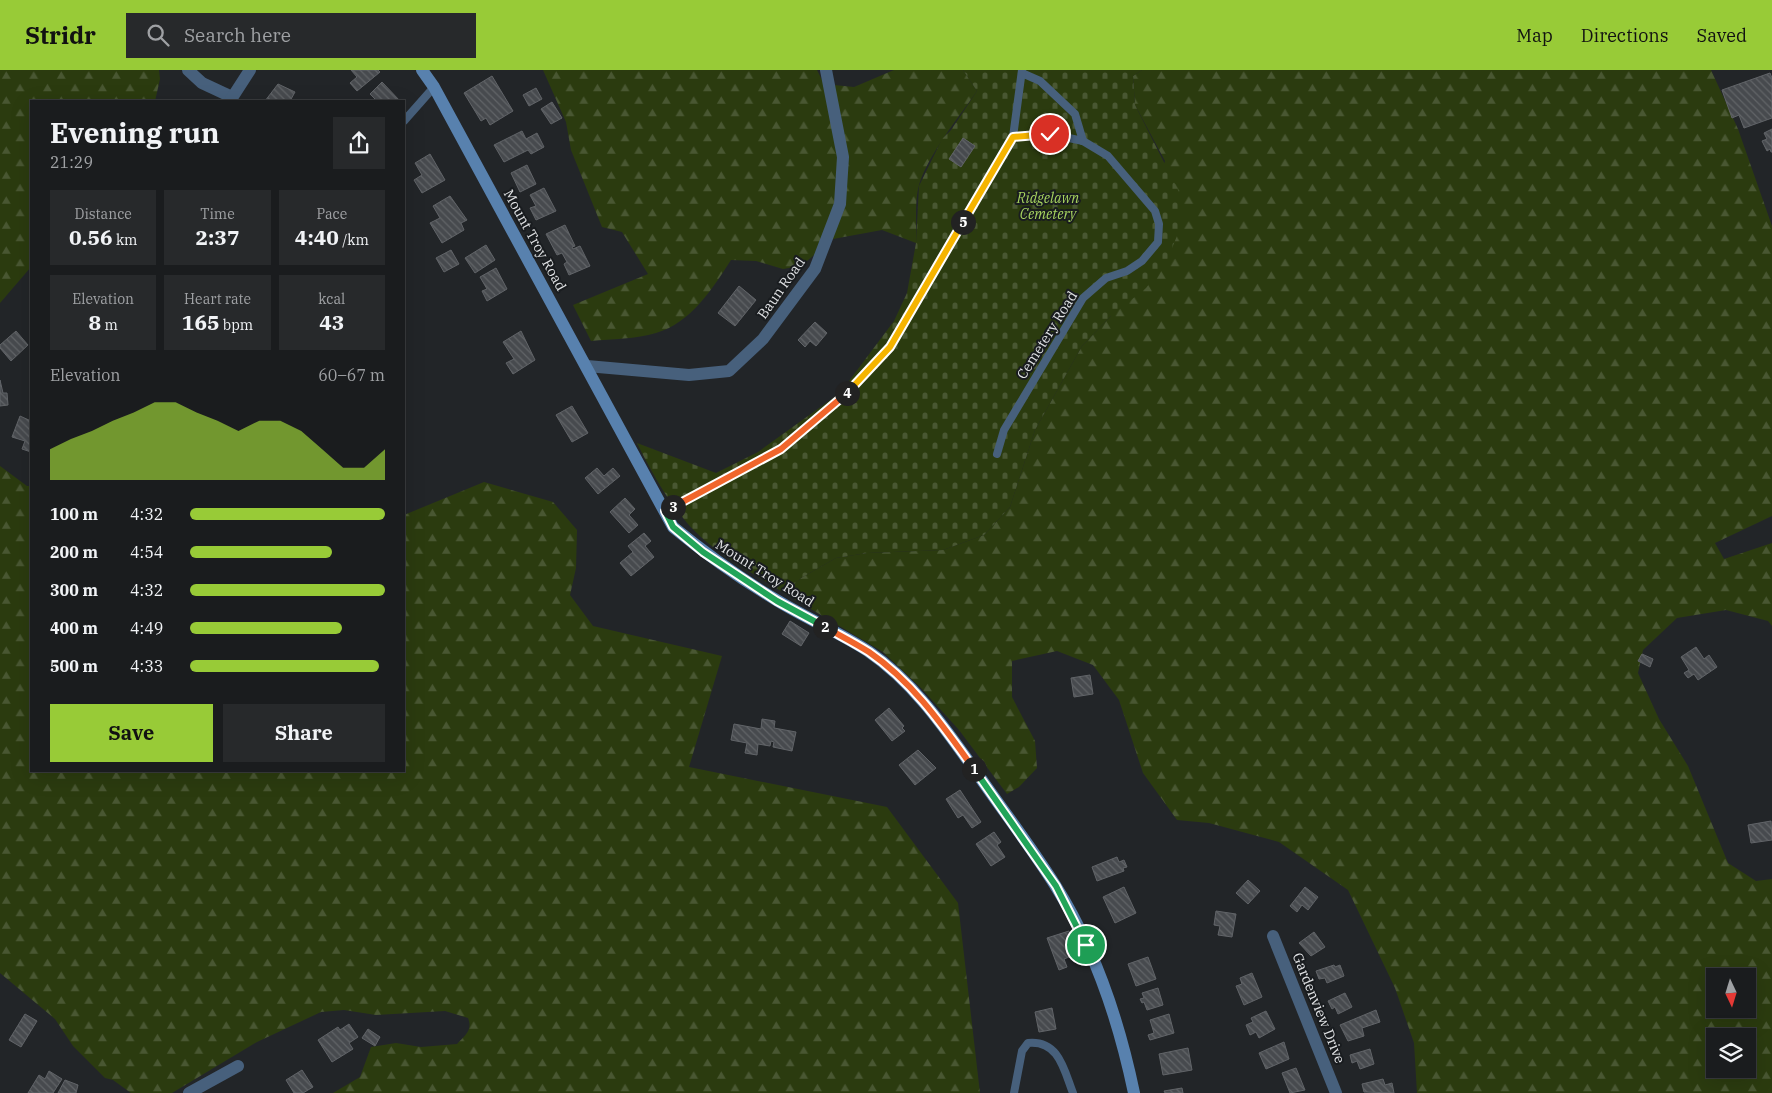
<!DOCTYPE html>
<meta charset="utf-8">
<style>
body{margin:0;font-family:"IBM Plex Serif",serif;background:#27292b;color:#f1f3f6;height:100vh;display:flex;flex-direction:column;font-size:19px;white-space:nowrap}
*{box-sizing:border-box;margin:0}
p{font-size:16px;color:#9fa1a4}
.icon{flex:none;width:28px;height:28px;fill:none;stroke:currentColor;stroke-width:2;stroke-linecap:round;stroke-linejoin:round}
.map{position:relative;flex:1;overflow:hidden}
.sheet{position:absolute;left:30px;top:30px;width:375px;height:672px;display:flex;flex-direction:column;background:#1a1c1e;border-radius:0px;box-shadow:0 5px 20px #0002,0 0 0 1px #383a3c}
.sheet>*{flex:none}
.needle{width:32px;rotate:176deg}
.tools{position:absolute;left:1706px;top:898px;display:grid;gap:10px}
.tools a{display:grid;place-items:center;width:50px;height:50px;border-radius:0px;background:#1a1c1e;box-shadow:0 5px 20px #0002,0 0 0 1px #383a3c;font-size:25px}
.pin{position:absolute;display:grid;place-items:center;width:42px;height:42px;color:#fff;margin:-21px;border:2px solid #fff;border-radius:50%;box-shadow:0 1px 5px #0007}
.km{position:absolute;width:25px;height:25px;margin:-12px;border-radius:50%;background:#222;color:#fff;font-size:14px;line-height:25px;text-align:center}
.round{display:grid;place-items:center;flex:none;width:52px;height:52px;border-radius:0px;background:#27292b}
.summary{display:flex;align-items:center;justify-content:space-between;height:85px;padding:0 20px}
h1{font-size:28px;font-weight:700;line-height:38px}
.figures{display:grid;grid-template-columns:repeat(3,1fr);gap:8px;height:85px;padding:5px 20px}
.figures div{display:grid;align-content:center;border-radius:0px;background:#27292b;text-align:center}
.figures b{font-size:21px;font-weight:700}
.figures small{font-size:14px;font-weight:400}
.figures p{font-size:14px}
.chart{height:140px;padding:10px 20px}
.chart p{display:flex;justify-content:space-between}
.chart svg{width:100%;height:90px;margin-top:5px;fill:#98cb37;opacity:.7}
.button{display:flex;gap:10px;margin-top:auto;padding:10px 20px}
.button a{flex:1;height:58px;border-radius:0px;background:#98cb37;color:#111;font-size:20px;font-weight:700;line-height:58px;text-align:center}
.button a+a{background:#27292b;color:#f1f3f6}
ul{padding:0 20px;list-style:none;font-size:16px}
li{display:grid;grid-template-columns:80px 60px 1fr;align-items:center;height:38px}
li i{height:12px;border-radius:6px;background:#98cb37}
header{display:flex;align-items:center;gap:30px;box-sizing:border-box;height:70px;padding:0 25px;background:#98cb37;color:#111}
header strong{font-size:24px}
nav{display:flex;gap:28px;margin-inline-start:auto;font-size:18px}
.search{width:350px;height:45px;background:#27292b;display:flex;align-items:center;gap:12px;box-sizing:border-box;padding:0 18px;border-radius:0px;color:#9fa1a4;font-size:19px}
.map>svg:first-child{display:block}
.forest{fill:url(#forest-firs);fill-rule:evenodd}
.cemetery{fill:url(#cemetery-stones)}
.building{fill:url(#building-back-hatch);stroke:#616468}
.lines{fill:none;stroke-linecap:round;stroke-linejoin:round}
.lane{stroke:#47607c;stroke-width:8}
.street{stroke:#47607c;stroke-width:12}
.secondary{stroke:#5881ae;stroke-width:12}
.split-1-casing{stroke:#fff;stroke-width:10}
.split-2-casing{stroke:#fff;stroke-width:10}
.split-3-casing{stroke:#fff;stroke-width:10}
.split-4-casing{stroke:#fff;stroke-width:10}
.split-5-casing{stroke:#fff;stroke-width:10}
.split-6-casing{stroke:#fff;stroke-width:10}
.split-1{stroke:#22a559;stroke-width:6}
.split-2{stroke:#f0652b;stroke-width:6}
.split-3{stroke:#22a559;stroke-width:6}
.split-4{stroke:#f0652b;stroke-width:6}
.split-5{stroke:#f5b400;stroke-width:6}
.split-6{stroke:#f5b400;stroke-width:6}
.labels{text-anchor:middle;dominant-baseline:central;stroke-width:4;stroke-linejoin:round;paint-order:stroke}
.park-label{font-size:14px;font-style:italic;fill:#a6d35f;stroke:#191c1f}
.street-label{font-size:14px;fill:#e1e3e5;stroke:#191c1f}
</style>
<header>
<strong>Stridr</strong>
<div class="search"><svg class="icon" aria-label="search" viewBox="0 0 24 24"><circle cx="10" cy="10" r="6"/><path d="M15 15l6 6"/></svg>Search here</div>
<nav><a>Map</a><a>Directions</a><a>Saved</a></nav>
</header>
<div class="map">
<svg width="1772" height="1023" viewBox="0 0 1772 1023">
<defs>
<pattern id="forest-firs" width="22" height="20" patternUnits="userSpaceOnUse" patternTransform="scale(1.25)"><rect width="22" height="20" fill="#2b3b0f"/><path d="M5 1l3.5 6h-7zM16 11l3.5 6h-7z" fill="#495732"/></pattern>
<pattern id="cemetery-stones" width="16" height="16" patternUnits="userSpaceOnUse" patternTransform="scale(1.25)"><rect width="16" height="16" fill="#2b3b0f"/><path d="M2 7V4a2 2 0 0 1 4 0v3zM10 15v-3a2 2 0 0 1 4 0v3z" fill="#495732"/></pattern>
<pattern id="building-back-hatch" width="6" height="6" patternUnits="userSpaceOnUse" patternTransform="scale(1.25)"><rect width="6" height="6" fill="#474a4e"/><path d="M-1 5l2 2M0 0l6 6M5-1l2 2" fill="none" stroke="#616467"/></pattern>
</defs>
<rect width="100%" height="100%" fill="#222528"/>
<g class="forest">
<polygon points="0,0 159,0 160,9 155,31 31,31 31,197 0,233"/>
<path d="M543,0h274l7,14 30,3 40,-17h69l14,21c-18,26 -49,64 -58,94 -5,18 -2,40 -3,58l-34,-13 -49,9 -32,27 -18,3 -27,-8 -25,-1c-18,28 -40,63 -75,73 -20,6 -44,6 -65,8l-18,-36 75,-31 -26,-42 -20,-5 -31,-77 -5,-28z"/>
<path d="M1142,0h569l27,59 34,97v290l-57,27 9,16 48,-16v83l-4,-5 -42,-11 -49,8 -34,32 -5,23 21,46 29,47 40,97 28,18 16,-2v214h-355l-3,-50 -19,-55 -47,-98 -69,-48 -70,-19 -32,-3 -34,-47 -24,-73 -26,-35 -36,-14 -45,10v36l23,44 2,27 -18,19 -12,7 -48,-64 -37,-41 -39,-37 -99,-59 17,-15 35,-20 31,-5 76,-3 41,-15 26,-28 25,-77 47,-84 29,-30 54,-155 -30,-56 -2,-29zM1715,906h33v33h-33zM1715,966h33v33h-33z"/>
<path d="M0,396l27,20h4v285h373v-256l80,-33 69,20 24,28 -1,38 -6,27 23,31 129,30 -33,111 198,40 71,96 22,190h-647l27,-16 11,-30 25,-4 25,4 36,-3c8,-9 16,-14 11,-26l-23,-7 -69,4 -32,-5 -23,2 -64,30 -85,51h-41l-18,-13 -8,-2 -32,-32 -18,-27 -55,-46z"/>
</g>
<path class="cemetery" d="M963,0h179l-9,6 2,29 43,85 3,36 -15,37 -20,25 -35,28 -29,30 -47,84 -25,77 -26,28 -41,15 -76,3 -31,5 -35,20 -17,15c-34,-22 -76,-43 -101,-75 -19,-23 -33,-49 -46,-75l79,30 42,-21 82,-59 54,-72 13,-28 9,-50 3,-57 23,-47 9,-9 26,-39z"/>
<g class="building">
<polygon points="351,0 378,0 380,2 357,21 350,13 357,7"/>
<polygon points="1770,3 1772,8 1772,48 1744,58 1739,45 1732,48 1722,20"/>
<polygon points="492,6 513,41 490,55 486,48 481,51 464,23"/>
<polygon points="382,12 400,31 377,31 370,24"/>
<polygon points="278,14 295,22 290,31 265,31"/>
<polygon points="536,18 542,29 529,36 523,25"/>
<polygon points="552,32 562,48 551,54 541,39"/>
<polygon points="1772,59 1772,82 1771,82 1770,79 1767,81 1762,71 1767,69 1764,63"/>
<polygon points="522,61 526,69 537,63 544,77 531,84 528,80 504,92 494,75"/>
<polygon points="963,68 975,76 961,97 949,89"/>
<polygon points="430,84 445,110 422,123 414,110 422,105 415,93"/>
<polygon points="527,95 536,114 520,122 511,103"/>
<polygon points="544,118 556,141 536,150 530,138 536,136 530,125"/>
<polygon points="450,126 467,150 461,153 464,160 442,173 430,153 440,148 433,136"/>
<polygon points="565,155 575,176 572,177 573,179 580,176 590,196 569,205 564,194 567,192 562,183 557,185 546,164"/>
<polygon points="486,175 495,190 475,203 465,188"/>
<polygon points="451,180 459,194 444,202 436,188"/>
<polygon points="496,198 507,219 487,231 482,221 487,219 480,207"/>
<polygon points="739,216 756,230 735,256 718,243"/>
<polygon points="815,252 827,263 816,276 810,271 805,277 798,270"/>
<polygon points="16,261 28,275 11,291 0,278 0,275"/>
<polygon points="521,261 535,290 513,304 506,293 514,289 503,272"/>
<polygon points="0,310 3,323 7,323 8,335 0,336"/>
<polygon points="572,336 588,363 572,372 556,345"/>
<polygon points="20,346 31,351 31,382 22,379 25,371 12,367"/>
<polygon points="597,398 604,406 613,398 620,406 598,424 585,408"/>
<polygon points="625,428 635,439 629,445 638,455 629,463 610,442"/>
<polygon points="644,463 651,471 645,476 654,487 631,506 620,493 633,482 628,476"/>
<polygon points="790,551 809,563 801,576 782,564"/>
<polygon points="1696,577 1704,589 1709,585 1717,597 1698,610 1694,604 1688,608 1684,603 1689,600 1681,587"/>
<polygon points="1642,584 1653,589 1650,597 1638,591"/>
<polygon points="1090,605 1093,624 1074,627 1071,608"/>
<polygon points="889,638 904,656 902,658 905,661 892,671 875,650"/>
<polygon points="762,649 775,651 774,658 796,662 792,681 773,677 774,672 771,671 770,676 758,674 757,685 745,683 747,673 731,670 734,654 761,659"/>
<polygon points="918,680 936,698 915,715 899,695"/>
<polygon points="960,720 981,752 972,758 963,745 958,748 946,729"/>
<polygon points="1771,751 1772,770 1751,773 1748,755"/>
<polygon points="994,762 1001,772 997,775 1005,787 991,796 976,774"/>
<polygon points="1117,787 1119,792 1124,790 1127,797 1123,798 1124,801 1097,811 1092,797"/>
<polygon points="1248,810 1260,821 1248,834 1236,823"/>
<polygon points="1124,817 1136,843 1115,853 1103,827"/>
<polygon points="1305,817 1318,827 1308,840 1302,835 1297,842 1290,836"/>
<polygon points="1216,841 1236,844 1232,867 1218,865 1220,856 1214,855"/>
<polygon points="1069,861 1077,884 1064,889 1067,897 1059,900 1047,868"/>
<polygon points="1314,862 1325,877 1311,886 1299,873"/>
<polygon points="1148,887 1156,909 1136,916 1128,894"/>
<polygon points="1334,895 1335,897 1340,895 1344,906 1327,913 1325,908 1319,909 1316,901"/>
<polygon points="1252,903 1262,927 1244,935 1236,916 1242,914 1240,908"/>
<polygon points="1158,918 1163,935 1147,940 1144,932 1142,933 1140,929 1144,928 1142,923"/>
<polygon points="1345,923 1352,937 1338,944 1335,937 1332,939 1328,931"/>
<polygon points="1052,938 1056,959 1039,962 1035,942"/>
<polygon points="1376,940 1380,952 1362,958 1364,966 1348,971 1340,955"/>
<polygon points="1266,941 1275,959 1259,968 1256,962 1250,965 1246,955 1253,952 1251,948"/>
<polygon points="25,944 37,951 21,977 9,970"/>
<polygon points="1169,944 1174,963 1150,970 1148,965 1154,963 1150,950"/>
<polygon points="349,954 358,967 349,973 353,979 332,992 318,970 338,957 340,960"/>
<polygon points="368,959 380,967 375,976 362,968"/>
<polygon points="1284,972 1289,989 1266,999 1259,983"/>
<polygon points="1188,978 1192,1000 1163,1005 1159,984"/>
<polygon points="1370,979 1374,994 1360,999 1357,991 1352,993 1350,985"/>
<polygon points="1296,998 1305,1020 1290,1023 1282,1003"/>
<polygon points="302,1000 313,1017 303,1023 294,1023 286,1010"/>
<polygon points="49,1001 62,1009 53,1023 28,1023 39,1005 45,1009"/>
<polygon points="1383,1009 1385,1015 1392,1013 1394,1023 1364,1022 1362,1014"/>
<polygon points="65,1010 78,1015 76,1023 58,1023"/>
<polygon points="1182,1018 1183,1023 1165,1023 1164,1021"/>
</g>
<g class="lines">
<g class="lane">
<polyline points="1022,3 1040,11 1075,44 1083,71"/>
<polyline points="404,51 434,17"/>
<polyline points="997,384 1004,360 1083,228 1106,208 1127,201 1142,191 1158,172 1159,154 1155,141 1108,86 1083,71 1050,64 1013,67"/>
<polyline points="665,441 781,379 843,327 890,277 1013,67 1022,0"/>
<path d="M1014,1023l8,-42 6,-8c31,-3 36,27 45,50"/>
</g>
<g class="street">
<polyline points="188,0 202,13 232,27"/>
<polyline points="230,31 250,0"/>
<polyline points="587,296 689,305 729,301 763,269 815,199 840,134 843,87 826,0"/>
<polyline points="1273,866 1336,1023"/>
<polyline points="189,1023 238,996"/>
</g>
<path class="secondary" d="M422,0l12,17 239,440c33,27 68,52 105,74 30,18 62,32 90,50 47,32 79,80 111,125 25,36 52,71 76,109 39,62 64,136 79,208"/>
</g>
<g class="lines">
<defs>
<polyline id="split-1" points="974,699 1056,816 1086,875"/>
<path id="split-2" d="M825,557c14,8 30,16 44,25 44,30 74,74 105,117"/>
<polyline id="split-3" points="673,437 665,441 673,457 703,482 777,531 825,557"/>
<polyline id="split-4" points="673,437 781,379 847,323"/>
<polyline id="split-5" points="847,323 890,277 963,152"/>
<polyline id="split-6" points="963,152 1013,67 1050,64"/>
</defs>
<use href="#split-1" class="split-1-casing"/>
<use href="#split-2" class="split-2-casing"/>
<use href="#split-3" class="split-3-casing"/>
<use href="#split-4" class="split-4-casing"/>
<use href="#split-5" class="split-5-casing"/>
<use href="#split-6" class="split-6-casing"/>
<use href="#split-1" class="split-1"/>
<use href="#split-2" class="split-2"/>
<use href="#split-3" class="split-3"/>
<use href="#split-4" class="split-4"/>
<use href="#split-5" class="split-5"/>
<use href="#split-6" class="split-6"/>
</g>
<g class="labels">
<g class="park-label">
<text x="1048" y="128">Ridgelawn<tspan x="1048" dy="16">Cemetery</tspan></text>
</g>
<g class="street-label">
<text transform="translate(535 170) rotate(61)">Mount Troy Road</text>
<text transform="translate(781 218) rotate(-55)">Baun Road</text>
<text transform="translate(1047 265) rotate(-58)">Cemetery Road</text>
<text transform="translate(765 503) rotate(32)">Mount Troy Road</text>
<text transform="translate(1319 938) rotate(68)">Gardenview Drive</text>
</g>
</g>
</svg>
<div class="tools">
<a><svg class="needle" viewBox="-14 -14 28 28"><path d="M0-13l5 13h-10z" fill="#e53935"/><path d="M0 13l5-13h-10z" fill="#9fa1a4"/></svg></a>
<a><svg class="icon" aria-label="layers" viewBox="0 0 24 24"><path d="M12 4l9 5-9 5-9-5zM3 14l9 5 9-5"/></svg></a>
</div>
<div class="pin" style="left:1086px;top:875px;background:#1e9e55"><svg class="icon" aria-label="arrive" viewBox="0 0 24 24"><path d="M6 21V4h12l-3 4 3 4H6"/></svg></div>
<div class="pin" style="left:1050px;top:64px;background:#d93025"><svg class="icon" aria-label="check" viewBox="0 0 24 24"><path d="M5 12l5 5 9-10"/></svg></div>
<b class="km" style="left:974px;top:699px">1</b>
<b class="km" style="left:825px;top:557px">2</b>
<b class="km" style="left:673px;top:437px">3</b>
<b class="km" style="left:847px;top:323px">4</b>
<b class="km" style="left:963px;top:152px">5</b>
<section class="sheet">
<div class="summary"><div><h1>Evening run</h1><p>21:29</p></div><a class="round"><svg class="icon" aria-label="share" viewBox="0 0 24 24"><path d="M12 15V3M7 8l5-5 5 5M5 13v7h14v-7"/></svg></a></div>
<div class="figures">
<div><p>Distance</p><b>0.56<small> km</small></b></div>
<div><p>Time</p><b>2:37</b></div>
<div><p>Pace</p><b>4:40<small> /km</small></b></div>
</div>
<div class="figures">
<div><p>Elevation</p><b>8<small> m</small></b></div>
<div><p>Heart rate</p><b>165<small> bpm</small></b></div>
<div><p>kcal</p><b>43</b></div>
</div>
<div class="chart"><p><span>Elevation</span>60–67 m</p>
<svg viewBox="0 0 160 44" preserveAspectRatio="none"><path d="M0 44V29L10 24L20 20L30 15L40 11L50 6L60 6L70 11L80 15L90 20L100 15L110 15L120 20L130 29L140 38L150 38L160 29V44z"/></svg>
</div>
<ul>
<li><b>100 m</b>4:32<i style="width:100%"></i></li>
<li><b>200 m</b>4:54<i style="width:73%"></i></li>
<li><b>300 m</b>4:32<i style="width:100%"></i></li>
<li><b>400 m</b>4:49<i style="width:78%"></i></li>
<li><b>500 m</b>4:33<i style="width:97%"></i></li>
</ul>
<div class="button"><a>Save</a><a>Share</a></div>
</section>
</div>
